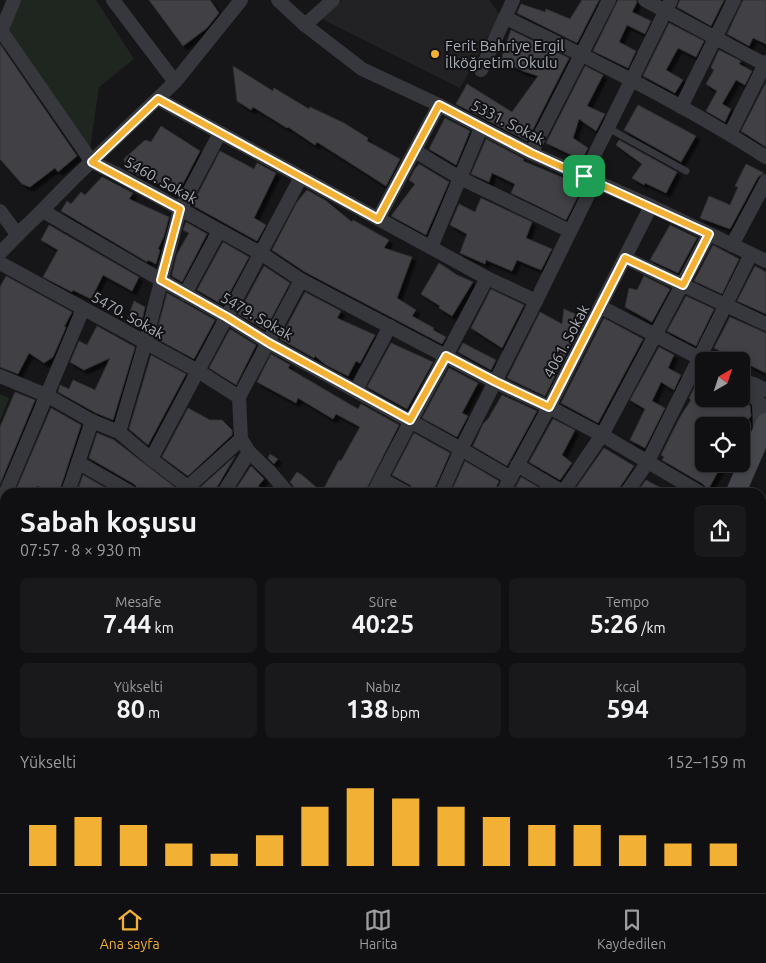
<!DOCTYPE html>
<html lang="tr">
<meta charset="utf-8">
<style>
body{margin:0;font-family:Ubuntu,sans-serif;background:#19191b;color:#f1f3f6;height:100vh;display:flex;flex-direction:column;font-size:19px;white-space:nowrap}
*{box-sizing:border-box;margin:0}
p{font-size:16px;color:#9c9d9f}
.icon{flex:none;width:28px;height:28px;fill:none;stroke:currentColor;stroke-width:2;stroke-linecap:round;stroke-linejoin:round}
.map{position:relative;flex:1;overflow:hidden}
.side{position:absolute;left:0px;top:488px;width:766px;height:406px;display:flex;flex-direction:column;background:#101012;border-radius:15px 15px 0 0;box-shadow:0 2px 8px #0003,0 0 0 1px #303032}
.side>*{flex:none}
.needle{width:32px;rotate:39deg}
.buttons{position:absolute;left:695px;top:352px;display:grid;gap:10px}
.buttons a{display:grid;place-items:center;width:55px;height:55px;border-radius:8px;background:#101012;box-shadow:0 2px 8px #0003,0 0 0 1px #303032;font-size:25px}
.pin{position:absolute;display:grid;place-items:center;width:42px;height:42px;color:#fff;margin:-21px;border-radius:10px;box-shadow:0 2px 8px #0006}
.round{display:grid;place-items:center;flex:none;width:52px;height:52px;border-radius:8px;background:#19191b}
.overview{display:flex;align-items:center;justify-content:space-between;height:85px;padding:0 20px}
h1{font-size:28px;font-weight:700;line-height:38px}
.figures{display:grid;grid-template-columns:repeat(3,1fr);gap:8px;height:85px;padding:5px 20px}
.figures div{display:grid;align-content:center;border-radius:8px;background:#19191b;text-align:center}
.figures b{font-size:25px;font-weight:700}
.figures small{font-size:14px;font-weight:400}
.figures p{font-size:14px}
.chart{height:140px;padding:10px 20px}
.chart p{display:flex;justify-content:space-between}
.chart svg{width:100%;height:90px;margin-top:5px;stroke:#f2b134;stroke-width:6}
.tab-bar{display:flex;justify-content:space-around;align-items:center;height:70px;border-top:1px solid #303032;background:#101012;font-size:14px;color:#9c9d9f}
.tab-bar a{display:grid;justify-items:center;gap:2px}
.tab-bar .current{color:#f2b134}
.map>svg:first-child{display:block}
.built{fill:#222225}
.green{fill:#1e261f}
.building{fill:#404145;stroke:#303034;filter:url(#shadow)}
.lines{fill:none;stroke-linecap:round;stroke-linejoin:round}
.lane{stroke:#37383d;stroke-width:7}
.street{stroke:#37383d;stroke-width:14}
.secondary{stroke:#45474d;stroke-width:20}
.route-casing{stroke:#fff;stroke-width:10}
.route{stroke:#f2b134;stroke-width:6}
.poi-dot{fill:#f2b134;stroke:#111113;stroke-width:2}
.labels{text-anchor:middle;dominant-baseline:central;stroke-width:4;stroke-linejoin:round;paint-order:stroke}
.poi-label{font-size:15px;fill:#a8adb8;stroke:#111113;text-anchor:start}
.street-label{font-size:15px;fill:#a8adb8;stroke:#111113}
</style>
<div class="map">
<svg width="766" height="893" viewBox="0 0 766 893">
<defs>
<filter id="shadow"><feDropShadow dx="4" dy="4" stdDeviation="1" flood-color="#0009"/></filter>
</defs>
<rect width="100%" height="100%" fill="#161618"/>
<polygon class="built" points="343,0 489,0 500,15 460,88 322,19"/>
<g class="green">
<polygon points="17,0 96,0 134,59 99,87 89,156 4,28"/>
<polygon points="0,394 9,398 0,421"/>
<polygon points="196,889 230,889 227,893 195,893"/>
</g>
<g class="building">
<polygon points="149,0 210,0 219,13 207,28 183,46"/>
<polygon points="582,0 599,0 577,43 517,13 521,4 545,12 546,9 570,19"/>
<polygon points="618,0 636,0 637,2 632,12 651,21 645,34 627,25 619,42 636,51 628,68 593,51"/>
<polygon points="680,0 724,0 711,26 677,7"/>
<polygon points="743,0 766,0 766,44 753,38 749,46 727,34"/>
<polygon points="669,23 704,41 696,57 678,48 666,70 683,80 675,93 643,76"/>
<polygon points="511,30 569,58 527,141 456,104 467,84 512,112 538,76 523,71 501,60"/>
<polygon points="0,44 77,156 58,172 55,168 30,187 22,184 0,159"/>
<polygon points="719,50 741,61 739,64 752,71 745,85 736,80 722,104 731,109 725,122 706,111 717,91 706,84 714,70 711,68 712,65"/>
<polygon points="233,66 273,91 274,88 309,109 310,107 344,123 368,138 367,141 400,159 386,186 317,142 315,145 288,127 287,128 253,107 251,110 237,101"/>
<polygon points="585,66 603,75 587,106 605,114 596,131 579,119 573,138 588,148 582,160 546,143"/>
<polygon points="766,82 766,147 741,131"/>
<polygon points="638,105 696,136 681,162 624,130"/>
<polygon points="445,118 470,131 456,165 429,149"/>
<polygon points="161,126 200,151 177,195 143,175 141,177 126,169 124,159 145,140 151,142"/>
<polygon points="486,139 524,159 523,161 583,186 566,220 511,193 515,184 492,173 489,182 471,174"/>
<polygon points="619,140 677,172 666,193 645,183 644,185 632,178 642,164 616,145"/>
<polygon points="220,151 254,169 257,163 276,173 254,218 266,225 257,241 192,205"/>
<polygon points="419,164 449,182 426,235 391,216 415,184 409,180 416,167 417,167"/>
<polygon points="746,164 764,173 758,177 730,229 700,218 709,196 730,205 738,187 735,186"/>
<polygon points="102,177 133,193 129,199 169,217 164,236 158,249 160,250 156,264 148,260 147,262 61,211 67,201 71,204 81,192 85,195"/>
<polygon points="307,190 325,200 352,222 353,220 389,240 384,248 412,257 397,298 416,310 412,316 434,328 433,330 446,337 442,344 305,272 272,250 297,202"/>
<polygon points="481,198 532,222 526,238 552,249 541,270 517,260 512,271 486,260 485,264 460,253 467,234 450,225 459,204 475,212"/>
<polygon points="186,222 207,234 182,282 172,276 172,274 177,254 189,233 183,230"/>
<polygon points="49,225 139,277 132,291 103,275 91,299 73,290 72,292 43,277 58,250 41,240"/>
<polygon points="670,225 697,238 678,273 650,260"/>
<polygon points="223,242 249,257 223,305 197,290"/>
<polygon points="713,245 739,259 722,294 694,281"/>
<polygon points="439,263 457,275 473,282 452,316 439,308 440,306 421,294"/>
<polygon points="264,266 290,283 265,330 238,314"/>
<polygon points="755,266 766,272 766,314 737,301"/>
<polygon points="6,276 72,312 64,327 66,327 53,357 44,363 29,353 18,374 0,367 0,287"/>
<polygon points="644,276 670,289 652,322 625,307 629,288 637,290"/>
<polygon points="491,289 524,305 502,348 471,328"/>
<polygon points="305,292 341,311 337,318 375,335 360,363 356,361 348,376 326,365 315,356 314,358 280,339"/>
<polygon points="167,293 215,320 194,359 155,338"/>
<polygon points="686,296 714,309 696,346 667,331"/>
<polygon points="134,301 145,307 140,329 126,322"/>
<polygon points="564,309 584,318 545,396 507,378 540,312 562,324"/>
<polygon points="730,317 766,333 766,373 714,348"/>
<polygon points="604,318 643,339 598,423 561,403"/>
<polygon points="97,326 135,347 113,420 96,413 58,392 60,385 69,389 73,380 95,390 110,358 84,370 70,362 79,341 87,345"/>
<polygon points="230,329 256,345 236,385 209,368"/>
<polygon points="391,343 433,362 407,409 367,387"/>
<polygon points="463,343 496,360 491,370 458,352"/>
<polygon points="659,347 674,355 668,368 681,375 674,390 661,382 652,401 665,408 645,448 630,440 645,409 630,400"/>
<polygon points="271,354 290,365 288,368 358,409 361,404 399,425 365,492 296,492 294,487 290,482 297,472 302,475 322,492 339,460 341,461 360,427 336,414 333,419 298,398 296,403 257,382"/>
<polygon points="151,355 186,374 148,445 129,429"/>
<polygon points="449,368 478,383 462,413 468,416 457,437 422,418"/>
<polygon points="696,384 704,389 704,399 741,399 741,395 750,406 751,416 743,426 704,426 704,464 722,464 708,490 703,484 662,460 664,457 661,455 680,417 691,400 689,398"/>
<polygon points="15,392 35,400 0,484 0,427"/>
<polygon points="502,395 537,411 507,466 473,446 483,424 488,419"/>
<polygon points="51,408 81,425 59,492 53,492 37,486 34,492 15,492"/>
<polygon points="188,408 210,420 222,420 232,430 232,435 188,476 162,457"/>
<polygon points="553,419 575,430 562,455 572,463 560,480 529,462"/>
<polygon points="97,433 114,440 181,492 139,492 138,488 134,484 89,458"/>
<polygon points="414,433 450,453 433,492 414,492 410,485 392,475"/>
<polygon points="604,448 634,466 620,487 618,492 573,492"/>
<polygon points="270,454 278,459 274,464 268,458"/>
<polygon points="235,456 217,487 215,492 195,492"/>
<polygon points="465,461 499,481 494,492 451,492"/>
<polygon points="251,466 264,479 258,486 266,492 234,492"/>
<polygon points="83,475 113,492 77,492"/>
<polygon points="521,477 547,492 513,492"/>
<polygon points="646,480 669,492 637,492"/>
</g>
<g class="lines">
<polyline class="lane" points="608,128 686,171"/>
<g class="street">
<polyline points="14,0 2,29 2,32 92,162 115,173 262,254 301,280"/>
<polyline points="113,0 175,82"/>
<polyline points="278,0 305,25 362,69 439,105 531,153 651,206 766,261"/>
<polyline points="645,0 766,65"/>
<path d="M506,18c88,42 177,86 260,139"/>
<polyline points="305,25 333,0"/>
<polyline points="481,70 513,0"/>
<path d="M158,99l329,179c-37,72 -77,142 -113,214"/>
<polyline points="681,107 734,0"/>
<polyline points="730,134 766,62"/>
<polyline points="415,151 460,178 570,231"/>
<polyline points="531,153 609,0"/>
<polyline points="584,176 671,0"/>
<polyline points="0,211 17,234 43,211 161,280 227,317 269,343 461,449 511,478"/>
<polyline points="378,219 439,105"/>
<polyline points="732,245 766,181"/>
<polyline points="431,247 481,128"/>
<polyline points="0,253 73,179 175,82 241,0"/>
<polyline points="625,258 766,324"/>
<polyline points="0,263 198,371 239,397"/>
<polyline points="185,294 219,231"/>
<polyline points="536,301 595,181"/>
<polyline points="601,307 705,361"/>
<polyline points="0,376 48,396 92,421 119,432 151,459 301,177"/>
<polyline points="741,381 754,397 766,409"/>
<polyline points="741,381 754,384 766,390"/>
<polyline points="356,390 390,326"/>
<polyline points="759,403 760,432"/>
<polyline points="119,432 145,343 180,209 220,133"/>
<polyline points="151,459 188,487 241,439"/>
<polyline points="79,463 130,492"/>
<polyline points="517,465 563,492"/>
<polyline points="381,479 405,492"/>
<polyline points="6,492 83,309"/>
<polyline points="68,492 92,421"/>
<polyline points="224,492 249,452"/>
<polyline points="287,492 270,472 249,452 241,439 239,397 301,280 495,382 549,407 602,435 699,492"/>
<polyline points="442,492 461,449 536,301 487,278"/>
<polyline points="503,492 549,407 651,206"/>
<polyline points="563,492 602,435 709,234"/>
<polyline points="627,492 647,463 751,254"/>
<polyline points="0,507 5,496"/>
<polyline points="761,546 766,537"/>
<polyline points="761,575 766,577"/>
<polyline points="0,600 5,602"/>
<polyline points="761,649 766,642"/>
<polyline points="0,652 5,641"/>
<polyline points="761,660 766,663"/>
<polyline points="0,666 5,669"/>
<polyline points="761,739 766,733"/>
<polyline points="761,763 766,766"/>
<polyline points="0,768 5,770"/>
<polyline points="0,820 5,808"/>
<polyline points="761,840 766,833"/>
<polyline points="0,888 17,893"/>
<polyline points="500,889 511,893"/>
<polyline points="112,893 114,889"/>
<polyline points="189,893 190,889"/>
<polyline points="238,893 241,889"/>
<polyline points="546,893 550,889"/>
<polyline points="623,893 626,889"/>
</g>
<g class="secondary">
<polyline points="736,492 766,423"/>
<polyline points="718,889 724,893"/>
<polyline points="396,893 399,889"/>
<polyline points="416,893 419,889"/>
</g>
</g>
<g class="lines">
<defs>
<polygon id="route" points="158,99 378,219 439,105 531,153 709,234 683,285 625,258 549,407 496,382 446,356 410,420 269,343 227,317 161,280 180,209 92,162"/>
</defs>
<use href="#route" class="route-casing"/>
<use href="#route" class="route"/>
</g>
<circle class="poi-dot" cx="435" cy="54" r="5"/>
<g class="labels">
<g class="poi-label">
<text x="445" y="45">Ferit Bahriye Ergil<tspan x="445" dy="17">İlköğretim Okulu</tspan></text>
</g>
<g class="street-label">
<text transform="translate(508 122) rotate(27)">5331. Sokak</text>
<text transform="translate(161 180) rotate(29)">5460. Sokak</text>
<text transform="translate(128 315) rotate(29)">5470. Sokak</text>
<text transform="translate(257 316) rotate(30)">5479. Sokak</text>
<text transform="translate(566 341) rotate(-62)">4061. Sokak</text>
</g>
</g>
</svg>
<div class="buttons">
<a><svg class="needle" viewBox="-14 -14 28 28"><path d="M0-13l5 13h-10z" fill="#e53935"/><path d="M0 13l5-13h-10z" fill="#9c9d9f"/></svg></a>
<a><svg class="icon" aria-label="locate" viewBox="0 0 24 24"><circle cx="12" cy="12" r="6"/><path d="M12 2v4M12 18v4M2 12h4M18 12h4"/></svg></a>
</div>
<div class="pin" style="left:584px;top:176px;background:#1e9e55"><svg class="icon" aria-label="arrive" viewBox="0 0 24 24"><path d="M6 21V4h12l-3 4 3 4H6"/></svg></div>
<section class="side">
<div class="overview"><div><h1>Sabah koşusu</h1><p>07:57 · 8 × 930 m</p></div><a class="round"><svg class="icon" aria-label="share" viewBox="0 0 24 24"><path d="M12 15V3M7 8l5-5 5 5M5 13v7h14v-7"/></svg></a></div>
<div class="figures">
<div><p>Mesafe</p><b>7.44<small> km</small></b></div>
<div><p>Süre</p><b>40:25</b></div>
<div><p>Tempo</p><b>5:26<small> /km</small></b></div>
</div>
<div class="figures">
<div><p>Yükselti</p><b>80<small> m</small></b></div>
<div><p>Nabız</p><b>138<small> bpm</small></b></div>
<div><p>kcal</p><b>594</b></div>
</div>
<div class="chart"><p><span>Yükselti</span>152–159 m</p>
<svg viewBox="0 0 160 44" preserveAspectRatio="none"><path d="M5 44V24M15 44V20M25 44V24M35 44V33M45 44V38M55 44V29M65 44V15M75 44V6M85 44V11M95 44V15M105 44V20M115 44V24M125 44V24M135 44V29M145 44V33M155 44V33"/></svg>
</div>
</section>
</div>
<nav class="tab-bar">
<a class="current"><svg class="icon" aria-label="home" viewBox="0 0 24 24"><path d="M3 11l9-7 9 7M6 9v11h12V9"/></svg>Ana sayfa</a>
<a><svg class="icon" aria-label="map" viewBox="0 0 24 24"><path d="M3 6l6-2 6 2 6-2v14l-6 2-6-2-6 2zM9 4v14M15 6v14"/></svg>Harita</a>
<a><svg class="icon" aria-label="saved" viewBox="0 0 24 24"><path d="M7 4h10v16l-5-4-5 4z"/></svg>Kaydedilen</a>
</nav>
